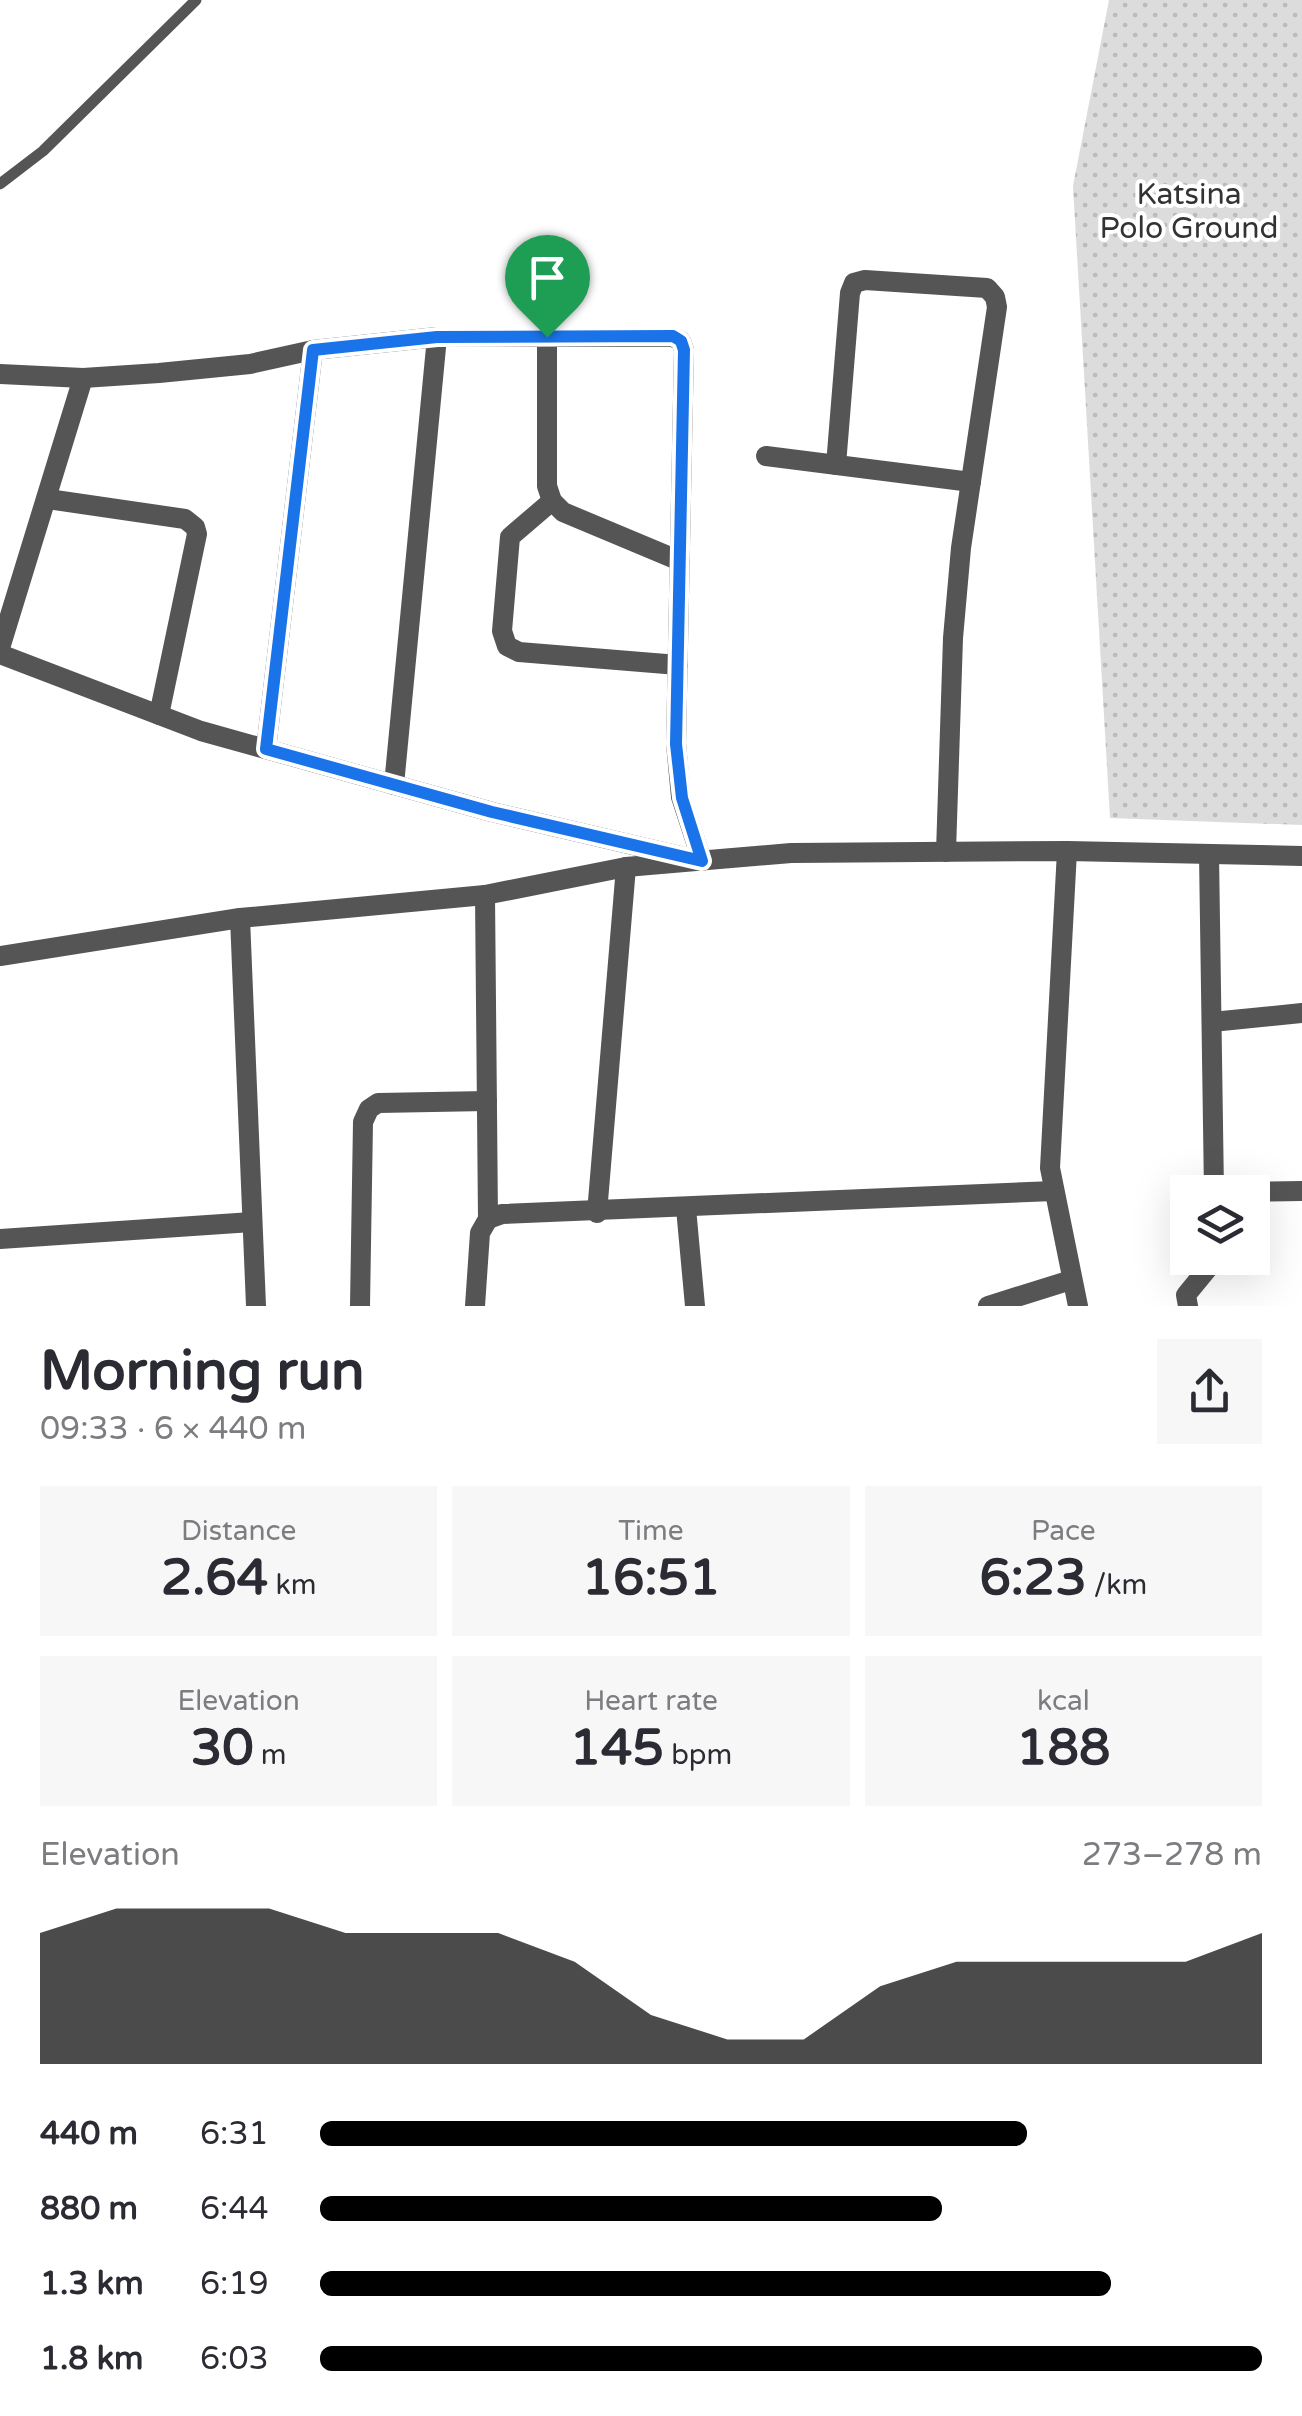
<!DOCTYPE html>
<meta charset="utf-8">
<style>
body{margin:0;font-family:"Varela Round",sans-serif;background:#f7f7f7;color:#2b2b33;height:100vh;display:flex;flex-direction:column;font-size:38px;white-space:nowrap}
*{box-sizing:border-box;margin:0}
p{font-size:32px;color:#7c7c81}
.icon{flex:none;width:55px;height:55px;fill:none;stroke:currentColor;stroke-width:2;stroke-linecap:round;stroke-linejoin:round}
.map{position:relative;height:1306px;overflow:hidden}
.sheet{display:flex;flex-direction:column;background:#fff;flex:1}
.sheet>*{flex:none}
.fabs{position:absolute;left:1170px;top:1175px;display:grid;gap:20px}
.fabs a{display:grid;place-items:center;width:100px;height:100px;border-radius:0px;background:#fff;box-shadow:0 10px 40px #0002;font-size:50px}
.pin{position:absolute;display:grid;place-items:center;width:85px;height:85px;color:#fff;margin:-102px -42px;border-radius:50% 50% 50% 0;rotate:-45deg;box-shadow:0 0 10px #0007}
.pin .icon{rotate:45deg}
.round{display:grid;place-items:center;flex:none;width:105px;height:105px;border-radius:0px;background:#f7f7f7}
.head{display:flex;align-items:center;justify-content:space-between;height:170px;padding:0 40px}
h1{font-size:55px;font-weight:700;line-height:75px}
.figures{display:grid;grid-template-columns:repeat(3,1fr);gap:15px;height:170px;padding:10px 40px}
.figures div{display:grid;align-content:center;border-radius:0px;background:#f7f7f7;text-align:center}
.figures b{font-size:50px;font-weight:700}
.figures small{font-size:28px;font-weight:400}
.figures p{font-size:28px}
.chart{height:280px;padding:20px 40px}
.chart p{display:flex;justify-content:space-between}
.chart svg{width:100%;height:180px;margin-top:10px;fill:#000;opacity:.7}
ul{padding:0 40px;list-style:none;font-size:32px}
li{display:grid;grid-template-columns:160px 120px 1fr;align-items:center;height:75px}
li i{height:25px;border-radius:12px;background:#000}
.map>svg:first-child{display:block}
.green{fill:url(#green-dots)}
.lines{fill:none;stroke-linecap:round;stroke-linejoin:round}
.service{stroke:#555;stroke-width:11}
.minor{stroke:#555;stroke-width:20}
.route-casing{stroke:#fff;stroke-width:20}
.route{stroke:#1a73e8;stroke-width:12}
.labels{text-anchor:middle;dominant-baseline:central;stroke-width:8;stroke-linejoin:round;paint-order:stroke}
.park-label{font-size:30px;fill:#333;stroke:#fff}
</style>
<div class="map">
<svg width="1302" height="1306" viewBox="0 0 1302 1306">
<defs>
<pattern id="green-dots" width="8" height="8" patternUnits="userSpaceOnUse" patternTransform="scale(2.5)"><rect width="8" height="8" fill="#dcdcdc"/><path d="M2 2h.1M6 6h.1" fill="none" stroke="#bbb" stroke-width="1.8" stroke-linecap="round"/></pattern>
</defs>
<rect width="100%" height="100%" fill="#fff"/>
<polygon class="green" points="1109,0 1302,0 1302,825 1110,818 1073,186"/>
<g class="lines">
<polyline class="service" points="0,184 43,151 196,0"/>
<g class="minor">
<polyline points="547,337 547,486 552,501 563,512 680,561"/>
<polyline points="0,374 83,378 159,373 250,364 313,350 437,337 673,337 681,341 684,350 676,744 681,797 702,861"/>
<polyline points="766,456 971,482"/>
<polyline points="836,465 850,293 854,283 865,280 987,288 995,297 997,307 961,548 953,638 946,852"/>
<polyline points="48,499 185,519 195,527 197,534 159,715"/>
<polyline points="552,501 510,537 502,631 507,646 519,652 678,665"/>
<polyline points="0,648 83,378"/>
<polyline points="0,654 201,731 492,812 680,856"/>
<polyline points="266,749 313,350"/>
<polyline points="394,785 437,337"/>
<polyline points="1067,851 1050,1168 1078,1306"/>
<polyline points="1209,854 1214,1192"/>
<polyline points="240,918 256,1306"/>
<polyline points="0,956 240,918 485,895 626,867 791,853 1067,851 1302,856"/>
<polyline points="1212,1022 1302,1013"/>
<polyline points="1231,1192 1302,1191"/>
<polyline points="686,1208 695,1306"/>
<polyline points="597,1213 626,867"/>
<polyline points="488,1219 502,1214 1054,1191"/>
<polyline points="0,1239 252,1222"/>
<polyline points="360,1306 363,1122 369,1109 378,1103 487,1101"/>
<polyline points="475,1306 480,1233 488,1219 485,895"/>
<polyline points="988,1306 1071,1280"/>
<polyline points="1188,1306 1186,1295 1209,1267 1212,1258"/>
</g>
</g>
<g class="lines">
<defs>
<polygon id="route" points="673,336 681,341 684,350 676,744 682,798 702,861 492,812 266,749 313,350 437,337"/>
</defs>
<use href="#route" class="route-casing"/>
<use href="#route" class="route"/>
</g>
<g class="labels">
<g class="park-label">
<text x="1189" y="194">Katsina<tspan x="1189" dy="34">Polo Ground</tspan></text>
</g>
</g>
</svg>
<div class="fabs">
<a><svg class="icon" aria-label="layers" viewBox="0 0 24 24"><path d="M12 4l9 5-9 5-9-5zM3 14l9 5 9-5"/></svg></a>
</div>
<div class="pin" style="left:547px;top:337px;background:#1e9e55"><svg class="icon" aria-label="arrive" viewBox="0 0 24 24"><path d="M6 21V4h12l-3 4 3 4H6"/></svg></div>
</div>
<section class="sheet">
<div class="head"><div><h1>Morning run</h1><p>09:33 · 6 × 440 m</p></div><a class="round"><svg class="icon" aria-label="share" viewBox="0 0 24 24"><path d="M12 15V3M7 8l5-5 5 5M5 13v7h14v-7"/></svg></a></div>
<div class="figures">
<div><p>Distance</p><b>2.64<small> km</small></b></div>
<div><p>Time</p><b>16:51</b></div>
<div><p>Pace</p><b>6:23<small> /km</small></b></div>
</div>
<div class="figures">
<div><p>Elevation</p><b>30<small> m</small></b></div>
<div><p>Heart rate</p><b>145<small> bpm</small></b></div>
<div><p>kcal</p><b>188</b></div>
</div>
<div class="chart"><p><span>Elevation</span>273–278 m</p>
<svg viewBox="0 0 160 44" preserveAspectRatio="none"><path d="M0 44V12L10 6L20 6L30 6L40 12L50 12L60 12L70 19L80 32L90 38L100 38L110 25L120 19L130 19L140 19L150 19L160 12V44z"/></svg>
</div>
<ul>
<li><b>440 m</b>6:31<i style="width:75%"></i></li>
<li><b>880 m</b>6:44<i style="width:66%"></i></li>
<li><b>1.3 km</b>6:19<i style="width:84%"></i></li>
<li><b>1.8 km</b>6:03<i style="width:100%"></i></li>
</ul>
</section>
